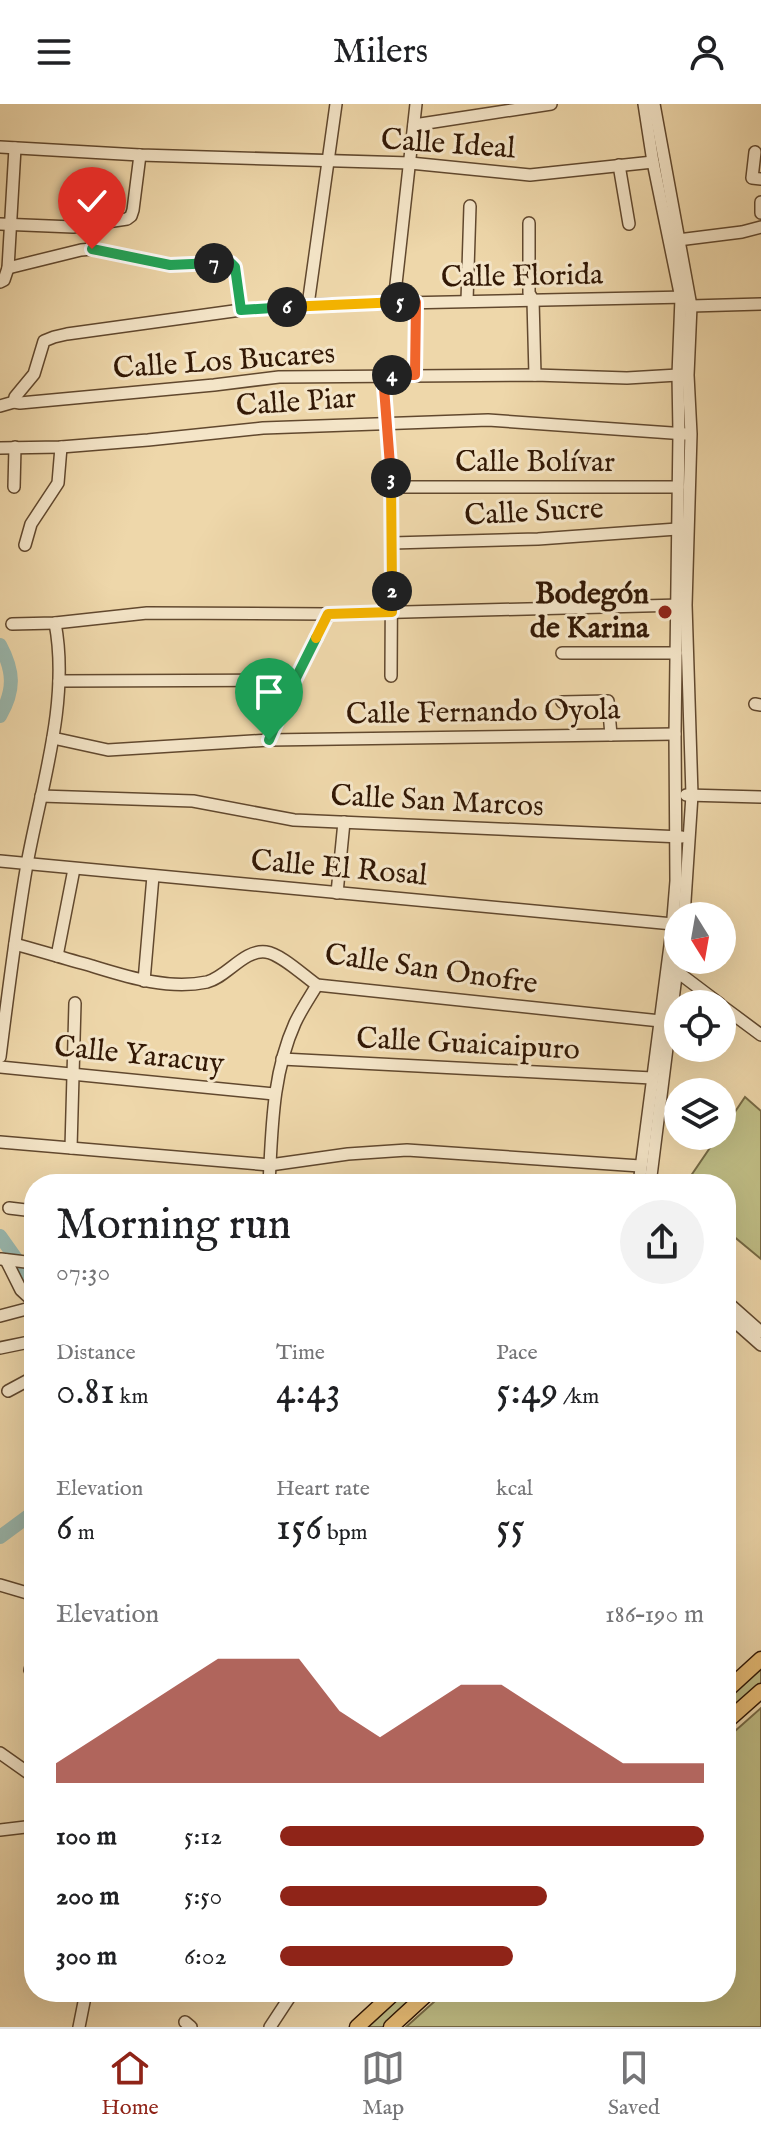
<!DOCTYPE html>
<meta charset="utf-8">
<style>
body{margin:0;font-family:"IM FELL English",serif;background:#f2f2f2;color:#202124;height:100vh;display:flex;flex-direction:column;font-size:30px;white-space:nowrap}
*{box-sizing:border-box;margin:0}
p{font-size:26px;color:#757577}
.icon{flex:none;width:44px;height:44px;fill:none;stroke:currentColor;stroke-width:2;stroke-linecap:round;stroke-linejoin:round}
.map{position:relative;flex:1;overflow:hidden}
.panel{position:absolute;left:24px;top:1070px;width:712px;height:828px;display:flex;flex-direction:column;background:#fff;border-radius:32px;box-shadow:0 8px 32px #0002}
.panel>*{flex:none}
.needle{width:52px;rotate:169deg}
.fabs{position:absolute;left:664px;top:798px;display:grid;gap:16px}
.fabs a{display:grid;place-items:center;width:72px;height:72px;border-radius:50%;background:#fff;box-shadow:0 8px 32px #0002;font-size:40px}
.pin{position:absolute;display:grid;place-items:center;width:68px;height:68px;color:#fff;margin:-82px -34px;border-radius:50% 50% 50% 0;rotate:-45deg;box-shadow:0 0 8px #0007}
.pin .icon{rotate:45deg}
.km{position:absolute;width:40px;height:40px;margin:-20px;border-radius:50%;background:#222;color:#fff;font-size:22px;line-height:40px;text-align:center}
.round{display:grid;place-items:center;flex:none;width:84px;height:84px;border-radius:42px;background:#f2f2f2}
.head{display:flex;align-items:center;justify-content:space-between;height:136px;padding:0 32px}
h1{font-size:44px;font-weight:600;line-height:60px}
.figures{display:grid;grid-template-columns:repeat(3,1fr);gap:12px;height:136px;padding:8px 32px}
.figures div{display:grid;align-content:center}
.figures b{font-size:40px;font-weight:600}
.figures small{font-size:22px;font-weight:400}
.figures p{font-size:22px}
.chart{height:224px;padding:16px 32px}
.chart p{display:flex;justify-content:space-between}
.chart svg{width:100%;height:144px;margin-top:8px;fill:#8f2418;opacity:.7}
ul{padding:0 32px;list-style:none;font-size:26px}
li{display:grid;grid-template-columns:128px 96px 1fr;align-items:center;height:60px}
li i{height:20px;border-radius:10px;background:#8f2418}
header{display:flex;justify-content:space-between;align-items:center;height:104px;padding:0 32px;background:#fff;font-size:36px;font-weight:600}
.dock{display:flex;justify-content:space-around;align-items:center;height:112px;border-top:2px solid #e0e0e0;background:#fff;font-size:22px;color:#757577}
.dock a{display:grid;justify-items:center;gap:4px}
.dock .on{color:#8f2418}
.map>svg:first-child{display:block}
.green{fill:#bfbc84;stroke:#786a44;stroke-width:2}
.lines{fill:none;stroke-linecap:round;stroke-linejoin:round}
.river{stroke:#9ab8ae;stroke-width:14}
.minor-casing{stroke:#61482e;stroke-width:14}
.major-casing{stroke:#321805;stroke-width:17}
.minor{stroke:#f4e5c8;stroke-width:11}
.major{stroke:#e7bc75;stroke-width:14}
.split-1-casing{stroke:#fff;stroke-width:16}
.split-2-casing{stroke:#fff;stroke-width:16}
.split-3-casing{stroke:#fff;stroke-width:16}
.split-4-casing{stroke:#fff;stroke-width:16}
.split-5-casing{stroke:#fff;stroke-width:16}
.split-6-casing{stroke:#fff;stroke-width:16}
.split-7-casing{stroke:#fff;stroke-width:16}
.split-8-casing{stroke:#fff;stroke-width:16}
.split-1{stroke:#22a559;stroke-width:10}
.split-2{stroke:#f5b400;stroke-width:10}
.split-3{stroke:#f5b400;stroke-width:10}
.split-4{stroke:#f0652b;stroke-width:10}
.split-5{stroke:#f0652b;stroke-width:10}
.split-6{stroke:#f5b400;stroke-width:10}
.split-7{stroke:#22a559;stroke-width:10}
.split-8{stroke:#22a559;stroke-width:10}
.poi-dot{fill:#8f2418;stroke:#f4e5c8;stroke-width:3}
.labels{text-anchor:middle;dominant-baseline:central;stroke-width:6;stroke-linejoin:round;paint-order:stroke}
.street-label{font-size:30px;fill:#321805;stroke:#f4e5c8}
.poi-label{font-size:30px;font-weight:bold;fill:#321805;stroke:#f4e5c8;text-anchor:end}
</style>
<header><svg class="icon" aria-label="menu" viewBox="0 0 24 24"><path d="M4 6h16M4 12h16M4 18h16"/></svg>Milers<svg class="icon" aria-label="person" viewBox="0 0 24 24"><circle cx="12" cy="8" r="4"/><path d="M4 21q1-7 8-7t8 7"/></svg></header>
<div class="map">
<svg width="761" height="1923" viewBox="0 0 761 1923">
<rect width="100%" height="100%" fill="#eed7aa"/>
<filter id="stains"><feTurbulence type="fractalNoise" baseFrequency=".0025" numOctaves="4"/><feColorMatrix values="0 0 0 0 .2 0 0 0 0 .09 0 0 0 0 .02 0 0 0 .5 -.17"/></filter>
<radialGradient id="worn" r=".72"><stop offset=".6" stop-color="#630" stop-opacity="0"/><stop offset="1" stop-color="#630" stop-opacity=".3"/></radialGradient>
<g class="green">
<polygon points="745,993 761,1007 761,1155 726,1126 726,1080 686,1079 718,1032 722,1032 722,1027"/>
<polygon points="761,1555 761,1587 726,1618 726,1587"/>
<polygon points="761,1604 761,1923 406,1923 445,1888 726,1888 726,1635"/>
<polygon points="395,1888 429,1888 391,1923 357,1923"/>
</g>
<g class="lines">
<g class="river">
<path d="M0,541c14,26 15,45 0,71"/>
<polyline points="0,1132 34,1180"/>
<polyline points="0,1433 34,1408"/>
</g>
<defs>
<g id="minor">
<polyline points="654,0 691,202 688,271 691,330 686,501 692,691 684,812"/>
<polyline points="414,21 551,0"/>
<polyline points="0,43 140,51 410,59 530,71 653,58"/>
<polyline points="755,48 752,74 761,75"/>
<polyline points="619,61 629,120"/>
<polyline points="761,98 761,109"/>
<polyline points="529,119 529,189 533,196 535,271"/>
<polyline points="0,120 73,123 127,115 131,112 133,106 140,51"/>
<polyline points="678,136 742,128 761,123"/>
<polyline points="8,164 81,146 92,145 170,161 231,159 235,163 241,206"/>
<polyline points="0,178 4,176 8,164 15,44"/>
<polyline points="467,197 470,102"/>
<polyline points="394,198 416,0"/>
<polyline points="308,201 336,0"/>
<polyline points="691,202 761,200"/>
<polyline points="383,271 392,383 391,572"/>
<polyline points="415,271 416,198"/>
<polyline points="14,298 15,293 34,270 44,237 54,233 67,230 241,206 308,201 687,193"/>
<polyline points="0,302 14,298 20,299 214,281 279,273 535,271 627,274 678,271"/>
<polyline points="0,344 61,343 148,336 263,324 488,316 686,330"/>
<polyline points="14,383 15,343"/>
<polyline points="392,383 678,383"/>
<polyline points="392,439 538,435 677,425"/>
<polyline points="25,441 31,420 58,379 61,343"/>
<polyline points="12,520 55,519 147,509 328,510 681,501"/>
<polyline points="562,549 676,549"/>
<polyline points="59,577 295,576"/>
<polyline points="562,598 608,597 611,631"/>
<polyline points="755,600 761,601"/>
<polyline points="53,634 108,646 269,636 675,630"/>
<polyline points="269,636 295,576 328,510"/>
<polyline points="686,691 761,693"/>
<polyline points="41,692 193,697 294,716 682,733"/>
<polyline points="0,757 673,820"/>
<polyline points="337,789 344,718"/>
<path d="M15,840c25,7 51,15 77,22 36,11 76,24 115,16 20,-5 37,-33 59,-30 15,2 38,24 51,33l353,37"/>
<polyline points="57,852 74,765"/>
<polyline points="671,863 720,900"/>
<polyline points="144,877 153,772"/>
<polyline points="722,902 761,931"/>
<path d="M0,953c8,-64 16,-129 27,-193 14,-77 43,-163 28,-241"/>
<polyline points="282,955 652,974"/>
<polyline points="0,963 274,990"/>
<polyline points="0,1038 270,1061 348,1050 407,1046 640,1062"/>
<polyline points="71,1044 75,899"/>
<path d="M269,1080c3,-54 3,-110 26,-161 6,-13 15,-26 22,-38"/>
<polyline points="639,1080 672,826 676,777 675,630 679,329 678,271 681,194 653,58 644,0"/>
<polyline points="650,1080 678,856"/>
<polyline points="9,1104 34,1107"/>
<polyline points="1,1155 34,1159"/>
<polyline points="6,1156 21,1186 34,1198"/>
<polyline points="726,1197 761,1228"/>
<polyline points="726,1210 761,1241"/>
<polyline points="0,1212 34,1203"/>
<polyline points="0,1244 34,1237"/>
<polyline points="8,1287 34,1273"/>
<polyline points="0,1481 34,1491"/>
<polyline points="30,1566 34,1553"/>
<polyline points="0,1649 34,1673"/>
<polyline points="0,1726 34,1722"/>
<polyline points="185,1918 191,1923"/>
<polyline points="79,1923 86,1888"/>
<polyline points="270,1923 293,1888"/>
</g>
<g id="major">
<polyline points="726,1587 761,1555"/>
<polyline points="726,1618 761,1587"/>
<polyline points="357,1923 395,1888"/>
<polyline points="391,1923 429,1888"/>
</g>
</defs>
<use href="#minor" class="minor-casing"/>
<use href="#major" class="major-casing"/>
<use href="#minor" class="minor"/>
<use href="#major" class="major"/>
</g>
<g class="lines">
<defs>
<polyline id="split-1" points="269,636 295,576 316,534"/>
<polyline id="split-2" points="316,534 328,510 392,508 392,487"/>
<polyline id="split-3" points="391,374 392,487"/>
<polyline id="split-4" points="391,374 383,271 392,271"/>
<polyline id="split-5" points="392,271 415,271 416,198 400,198"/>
<polyline id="split-6" points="287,203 400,198"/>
<polyline id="split-7" points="214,159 231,159 235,163 241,206 287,203"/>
<polyline id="split-8" points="92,145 170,161 214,159"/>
</defs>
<use href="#split-1" class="split-1-casing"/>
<use href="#split-2" class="split-2-casing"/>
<use href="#split-3" class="split-3-casing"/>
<use href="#split-4" class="split-4-casing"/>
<use href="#split-5" class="split-5-casing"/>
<use href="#split-6" class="split-6-casing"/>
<use href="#split-7" class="split-7-casing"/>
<use href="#split-8" class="split-8-casing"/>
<use href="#split-1" class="split-1"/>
<use href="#split-2" class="split-2"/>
<use href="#split-3" class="split-3"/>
<use href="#split-4" class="split-4"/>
<use href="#split-5" class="split-5"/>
<use href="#split-6" class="split-6"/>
<use href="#split-7" class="split-7"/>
<use href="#split-8" class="split-8"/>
</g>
<circle class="poi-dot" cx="665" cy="508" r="8"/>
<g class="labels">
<g class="street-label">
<text transform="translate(448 41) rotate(4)">Calle Ideal</text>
<text transform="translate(522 173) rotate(-1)">Calle Florida</text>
<text transform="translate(224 258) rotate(-4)">Calle Los Bucares</text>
<text transform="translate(296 299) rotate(-4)">Calle Piar</text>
<text x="535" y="359">Calle Bolívar</text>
<text transform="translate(534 409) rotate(-3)">Calle Sucre</text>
<text transform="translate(483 609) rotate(-1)">Calle Fernando Oyola</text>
<text transform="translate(437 698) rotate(3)">Calle San Marcos</text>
<text transform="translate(339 765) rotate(5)">Calle El Rosal</text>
<text transform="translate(431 866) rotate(8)">Calle San Onofre</text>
<text transform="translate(468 941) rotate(3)">Calle Guaicaipuro</text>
<text transform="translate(139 952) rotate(6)">Calle Yaracuy</text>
</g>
<g class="poi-label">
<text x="649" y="491">Bodegón<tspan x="649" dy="34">de Karina</tspan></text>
</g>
</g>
<rect width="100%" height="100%" filter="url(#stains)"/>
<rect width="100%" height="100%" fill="url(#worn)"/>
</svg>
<div class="fabs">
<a><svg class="needle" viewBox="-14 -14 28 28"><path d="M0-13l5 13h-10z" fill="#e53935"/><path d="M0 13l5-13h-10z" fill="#757577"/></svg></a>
<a><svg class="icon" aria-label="locate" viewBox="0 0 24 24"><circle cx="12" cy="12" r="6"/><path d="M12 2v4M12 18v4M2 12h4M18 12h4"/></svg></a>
<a><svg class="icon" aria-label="layers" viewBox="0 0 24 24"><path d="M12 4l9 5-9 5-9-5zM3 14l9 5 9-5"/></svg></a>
</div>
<div class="pin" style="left:269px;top:636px;background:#1e9e55"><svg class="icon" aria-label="arrive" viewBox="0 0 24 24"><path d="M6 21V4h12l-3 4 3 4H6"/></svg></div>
<div class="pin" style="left:92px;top:145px;background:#d93025"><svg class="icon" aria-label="check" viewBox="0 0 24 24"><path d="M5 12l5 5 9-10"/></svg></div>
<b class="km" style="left:392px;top:487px">2</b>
<b class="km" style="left:391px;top:374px">3</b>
<b class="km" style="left:392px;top:271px">4</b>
<b class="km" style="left:400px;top:198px">5</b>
<b class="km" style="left:287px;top:203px">6</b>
<b class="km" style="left:214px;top:159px">7</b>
<section class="panel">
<div class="head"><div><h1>Morning run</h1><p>07:30</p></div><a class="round"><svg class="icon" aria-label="share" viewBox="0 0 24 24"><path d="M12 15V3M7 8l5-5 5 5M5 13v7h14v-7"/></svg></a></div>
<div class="figures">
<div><p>Distance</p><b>0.81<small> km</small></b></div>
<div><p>Time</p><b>4:43</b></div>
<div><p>Pace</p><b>5:49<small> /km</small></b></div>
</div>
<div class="figures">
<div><p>Elevation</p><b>6<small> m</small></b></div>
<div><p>Heart rate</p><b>156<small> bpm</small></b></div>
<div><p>kcal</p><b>55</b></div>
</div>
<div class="chart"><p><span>Elevation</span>186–190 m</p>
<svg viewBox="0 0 160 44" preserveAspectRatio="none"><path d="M0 44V38L10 30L20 22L30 14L40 6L50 6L60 6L70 22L80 30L90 22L100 14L110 14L120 22L130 30L140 38L150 38L160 38V44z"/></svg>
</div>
<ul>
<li><b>100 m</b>5:12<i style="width:100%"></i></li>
<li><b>200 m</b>5:50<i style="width:63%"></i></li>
<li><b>300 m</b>6:02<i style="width:55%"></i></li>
</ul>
</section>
</div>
<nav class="dock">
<a class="on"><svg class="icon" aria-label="home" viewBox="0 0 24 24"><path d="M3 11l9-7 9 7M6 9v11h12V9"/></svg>Home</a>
<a><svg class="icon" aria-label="map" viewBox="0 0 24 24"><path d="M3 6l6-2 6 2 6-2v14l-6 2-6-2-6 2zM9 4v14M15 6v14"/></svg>Map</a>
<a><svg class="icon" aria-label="saved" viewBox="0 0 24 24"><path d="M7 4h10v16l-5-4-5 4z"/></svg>Saved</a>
</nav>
